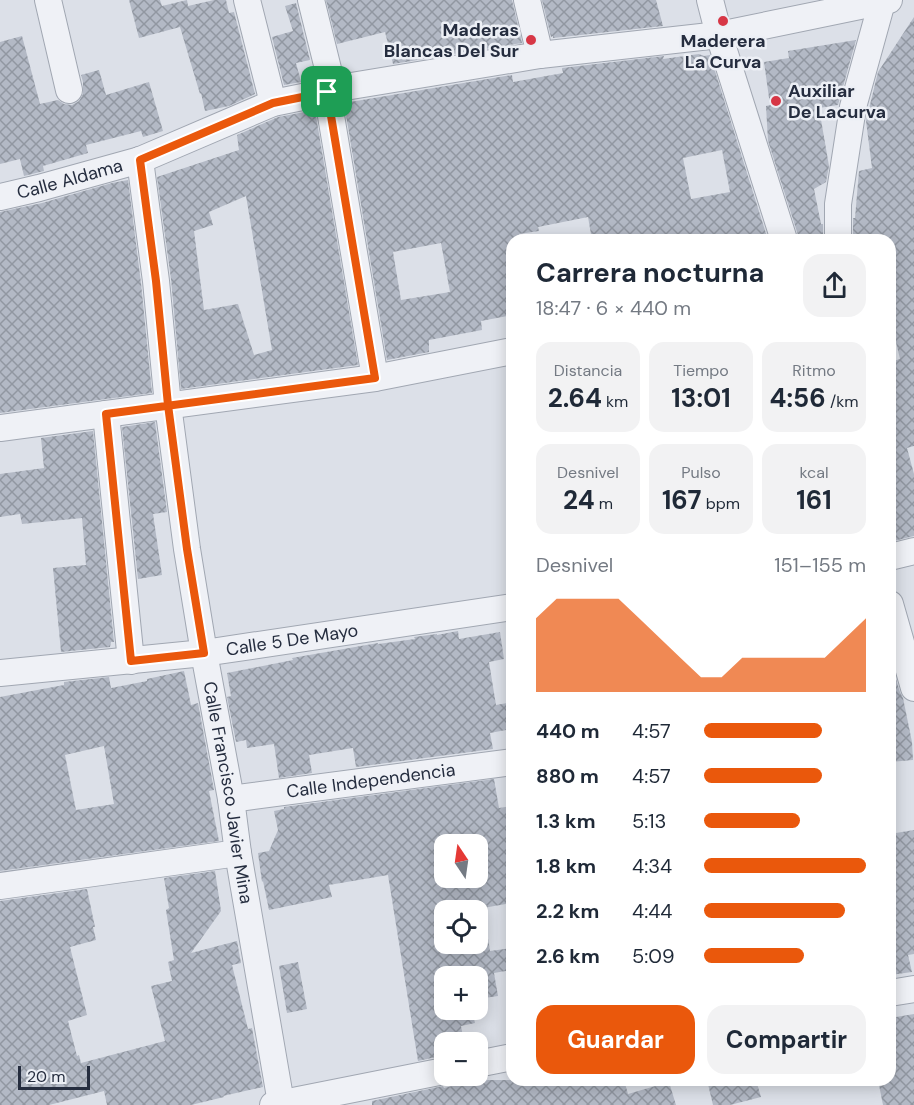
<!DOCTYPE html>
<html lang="es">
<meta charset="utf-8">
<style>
body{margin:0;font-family:"DM Sans",sans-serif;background:#f2f2f3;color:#1f2937;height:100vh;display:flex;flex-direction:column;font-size:22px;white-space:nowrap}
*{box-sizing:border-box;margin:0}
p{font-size:20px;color:#747a83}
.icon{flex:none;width:33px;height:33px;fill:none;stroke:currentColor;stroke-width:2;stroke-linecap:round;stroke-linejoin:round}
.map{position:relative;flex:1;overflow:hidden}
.sheet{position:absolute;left:506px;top:234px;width:390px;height:852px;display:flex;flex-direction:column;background:#fff;border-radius:18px;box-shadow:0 3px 15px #0003}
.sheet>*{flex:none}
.needle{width:39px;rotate:347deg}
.tools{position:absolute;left:434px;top:834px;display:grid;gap:12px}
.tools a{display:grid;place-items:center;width:54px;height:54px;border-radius:12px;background:#fff;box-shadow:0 3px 15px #0003;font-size:30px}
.scale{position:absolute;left:18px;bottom:15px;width:72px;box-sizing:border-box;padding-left:6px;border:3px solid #252d3f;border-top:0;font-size:16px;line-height:21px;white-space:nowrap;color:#252d3f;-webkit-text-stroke:4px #eceff5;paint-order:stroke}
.pin{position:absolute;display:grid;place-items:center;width:51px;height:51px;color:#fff;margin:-26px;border-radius:12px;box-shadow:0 3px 9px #0006}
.round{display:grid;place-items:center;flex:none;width:63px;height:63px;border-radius:18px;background:#f2f2f3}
.headline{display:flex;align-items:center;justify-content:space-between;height:102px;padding:0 30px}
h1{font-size:27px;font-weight:700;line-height:45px}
.metrics{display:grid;grid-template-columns:repeat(3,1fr);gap:9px;height:102px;padding:6px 30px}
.metrics div{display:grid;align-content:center;border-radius:15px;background:#f2f2f3;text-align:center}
.metrics b{font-size:26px;font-weight:700}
.metrics small{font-size:16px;font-weight:400}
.metrics p{font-size:16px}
.chart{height:168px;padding:12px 30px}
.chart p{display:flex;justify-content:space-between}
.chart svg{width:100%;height:108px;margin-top:6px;fill:#ea580c;opacity:.7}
.button{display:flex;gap:12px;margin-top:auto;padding:12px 30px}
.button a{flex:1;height:69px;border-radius:18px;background:#ea580c;color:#fff;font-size:24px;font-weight:700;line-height:69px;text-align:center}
.button a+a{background:#f2f2f3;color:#1f2937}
ul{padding:0 30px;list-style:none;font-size:20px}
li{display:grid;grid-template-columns:96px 72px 1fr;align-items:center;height:45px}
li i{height:15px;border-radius:8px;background:#ea580c}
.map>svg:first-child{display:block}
.building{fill:url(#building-cross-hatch);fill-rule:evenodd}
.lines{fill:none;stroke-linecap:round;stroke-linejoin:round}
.minor-casing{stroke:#a1a7b2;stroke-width:28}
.minor{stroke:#eff1f6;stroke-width:26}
.route-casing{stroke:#fff;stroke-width:12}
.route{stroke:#ea580c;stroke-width:8}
.poi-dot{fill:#d73746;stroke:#eceff5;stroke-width:2}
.labels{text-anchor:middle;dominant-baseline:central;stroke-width:5;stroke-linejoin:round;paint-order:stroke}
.poi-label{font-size:18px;font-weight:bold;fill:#252d3f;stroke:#eceff5;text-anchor:end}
.street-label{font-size:18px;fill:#252d3f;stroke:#eceff5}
</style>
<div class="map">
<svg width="914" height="1105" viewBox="0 0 914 1105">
<defs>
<pattern id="building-cross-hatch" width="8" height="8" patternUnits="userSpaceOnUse" patternTransform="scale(1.5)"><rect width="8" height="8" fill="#b3b9c5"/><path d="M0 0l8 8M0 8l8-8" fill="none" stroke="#9197a1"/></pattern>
</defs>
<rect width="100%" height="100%" fill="#dce0e8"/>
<g class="building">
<polygon points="129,0 160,0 162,6 187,0 188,6 214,0 226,0 229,13 234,12 255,94 229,106 205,111 201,93 200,94 180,27 139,38"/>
<polygon points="326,0 512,0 522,43 393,64 385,32 337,44"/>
<polygon points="542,0 656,0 663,26 553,38 553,36 551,37"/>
<polygon points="296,3 310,60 296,63 301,82 284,85 272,37 293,31 285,6"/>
<polygon points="914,17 914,446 907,448 914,474 914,536 894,541 890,523 890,362 900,359 890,317 890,240 853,240 853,218 855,218 859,171 872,168 866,121 878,72"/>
<polygon points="22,36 40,104 58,100 64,104 72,105 79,101 83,94 83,82 81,75 99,70 106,95 149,82 163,131 143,137 141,131 86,145 88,153 43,166 44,171 24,176 20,159 0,164 0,42"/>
<polygon points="856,40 838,105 819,108 829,166 826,182 814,189 821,224 823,224 823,240 799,240 798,235 768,141 766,106 770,105 764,62 789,58 788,51"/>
<path d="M699,54l5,2 6,-1 58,185h-176l-4,-23 -50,10 1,4 -20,3 2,6h-9v75l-31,6 1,9 -53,10v12l-42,8 -43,-257 168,-28 1,7 50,-9 -1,-5 102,-12 -1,3zM722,150l8,42 -39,7 -8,-41zM441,243l9,49 -49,8 -8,-48z"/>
<path d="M315,110l43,255 -177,24 -10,-110 -14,-102 82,-27 -2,-15 41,-18zM246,196l26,154 -18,5 -16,-51 -34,6 -10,-79 19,-6 -4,-13z"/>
<polygon points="128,180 141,283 152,393 0,413 0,212 42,203 112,183"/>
<polygon points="155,422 167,512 153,514 162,575 138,579 122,427"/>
<polygon points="93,431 114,642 111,642 110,647 61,652 53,568 86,565 82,518 22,524 20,514 0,517 0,474 44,468 41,438"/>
<polygon points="458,631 459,639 500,632 504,659 489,662 496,705 512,702 512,729 490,733 493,749 356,767 353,748 309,755 312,773 279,778 274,744 247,748 246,740 236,742 227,697 231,696 227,673 293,660 292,658 378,643 378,644 415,639 414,637 437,634 437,635"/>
<path d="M184,671l7,34 7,-2 16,87 -5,1 10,50 -219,30v-174l64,-12v-3l45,-5 2,11 36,-7v-2zM104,746l10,58 -38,6 -11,-55z"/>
<polygon points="895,676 900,692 903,698 912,742 913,760 890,762 890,677"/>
<path d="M494,779l5,29 13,-2v97l-29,5 7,43 22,-3v22l-18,3 4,23 -21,3v-23h-33v34h28l3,13 -14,3 3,16h-20v8l-9,1 1,6 -18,4 -30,-186 -59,10 3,12 -63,13 -6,-29 -1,1 -4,-29 11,-2 9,-21 -4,-19 10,-2v-2zM444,844h33v34h-33zM444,910h33v34h-33z"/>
<polygon points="914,830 914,954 908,955 912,972 890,975 890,834"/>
<polygon points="215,871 221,911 191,953 237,941 241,963 232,965 248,1029 252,1028 263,1087 223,1096 224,1097 191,1105 107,1105 104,1091 49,1105 0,1105 0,901 87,889 95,927 93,927 96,940 70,947 87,1015 68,1021 77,1056 79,1055 81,1063 165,1041 151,986 172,981 168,962 174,960 166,910 169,908 164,878"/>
<polygon points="298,962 307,1009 287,1013 279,966"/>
<polygon points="914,1014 914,1105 883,1105 878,1080 890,1080 890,1018"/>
<polygon points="488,1080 624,1080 628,1094 669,1082 676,1105 372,1105 372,1101 443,1086 444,1088 464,1083 465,1086"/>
<polygon points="707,1080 756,1080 761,1097 730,1105 713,1105"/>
</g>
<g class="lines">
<defs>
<g id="minor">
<polyline points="48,0 69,90"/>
<polyline points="247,0 273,103"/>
<polyline points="311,0 333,89"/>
<polyline points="527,0 540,55"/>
<polyline points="710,0 719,35 784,240"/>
<polyline points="327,92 375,378"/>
<path id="s1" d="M140,160l16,121 12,124 19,144 17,104 27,146 7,54 43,250"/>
<path id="s2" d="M0,197l39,-9 101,-28 133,-57 54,-11 6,-3 207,-34 179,-20 170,-35"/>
<polyline points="838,240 838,204 853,107 882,2"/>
<polyline points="106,414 131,661"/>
<polyline points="0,428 375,378 512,351"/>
<polyline points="890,557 914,551"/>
<polyline points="890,604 914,688"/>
<path id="s3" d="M0,673l204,-20 308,-46"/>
<path id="s4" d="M231,799l281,-37"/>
<polyline points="0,886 238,853"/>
<polyline points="890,993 914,989"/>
<polyline points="477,1064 512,1057"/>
<polyline points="273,1105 444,1071"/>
</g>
</defs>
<use href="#minor" class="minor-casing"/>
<use href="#minor" class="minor"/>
</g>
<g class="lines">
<defs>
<polyline id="route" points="327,92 273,103 140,160 156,281 168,405 187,549 204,653 131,661 106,414 375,378 327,92"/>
</defs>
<use href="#route" class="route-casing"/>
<use href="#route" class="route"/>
</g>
<g class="poi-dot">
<circle cx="723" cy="21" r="6"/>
<circle cx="531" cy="40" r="6"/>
<circle cx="776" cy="101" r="6"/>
</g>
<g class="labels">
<g class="poi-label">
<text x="519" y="30">Maderas<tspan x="519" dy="21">Blancas Del Sur</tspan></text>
<text x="723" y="41" text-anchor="middle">Maderera<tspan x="723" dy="21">La Curva</tspan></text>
<text x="788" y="91" text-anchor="start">Auxiliar<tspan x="788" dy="21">De Lacurva</tspan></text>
</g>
<g class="street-label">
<text stroke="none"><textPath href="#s2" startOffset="72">Calle Aldama</textPath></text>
<text stroke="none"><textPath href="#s3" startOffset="294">Calle 5 De Mayo</textPath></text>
<text stroke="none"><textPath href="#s4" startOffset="141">Calle Independencia</textPath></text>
<text stroke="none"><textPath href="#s1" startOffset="639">Calle Francisco Javier Mina</textPath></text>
</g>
</g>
</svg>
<div class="tools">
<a><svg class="needle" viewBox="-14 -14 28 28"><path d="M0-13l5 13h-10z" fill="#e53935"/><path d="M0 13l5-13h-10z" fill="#747a83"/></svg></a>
<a><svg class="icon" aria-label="locate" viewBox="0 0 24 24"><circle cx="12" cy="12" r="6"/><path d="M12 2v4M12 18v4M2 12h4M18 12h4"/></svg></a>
<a>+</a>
<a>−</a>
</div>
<div class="scale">20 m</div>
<div class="pin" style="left:327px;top:92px;background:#1e9e55"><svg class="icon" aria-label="arrive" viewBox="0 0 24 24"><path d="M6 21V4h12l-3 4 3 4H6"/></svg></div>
<section class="sheet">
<div class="headline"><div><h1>Carrera nocturna</h1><p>18:47 · 6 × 440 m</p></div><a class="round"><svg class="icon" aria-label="share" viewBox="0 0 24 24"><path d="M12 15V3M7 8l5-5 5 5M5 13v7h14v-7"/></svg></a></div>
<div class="metrics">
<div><p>Distancia</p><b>2.64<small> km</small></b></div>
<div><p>Tiempo</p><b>13:01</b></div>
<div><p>Ritmo</p><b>4:56<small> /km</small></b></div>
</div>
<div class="metrics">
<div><p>Desnivel</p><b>24<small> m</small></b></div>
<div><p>Pulso</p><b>167<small> bpm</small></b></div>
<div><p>kcal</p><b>161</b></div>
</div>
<div class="chart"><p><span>Desnivel</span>151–155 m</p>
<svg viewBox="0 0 160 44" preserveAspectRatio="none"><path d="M0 44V14L10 6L20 6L30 6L40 6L50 14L60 22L70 30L80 38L90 38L100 30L110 30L120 30L130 30L140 30L150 22L160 14V44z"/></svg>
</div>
<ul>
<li><b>440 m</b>4:57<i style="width:73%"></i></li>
<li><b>880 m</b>4:57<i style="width:73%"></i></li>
<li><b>1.3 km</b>5:13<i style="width:59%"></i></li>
<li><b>1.8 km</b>4:34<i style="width:100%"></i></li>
<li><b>2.2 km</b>4:44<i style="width:87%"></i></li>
<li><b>2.6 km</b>5:09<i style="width:62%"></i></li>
</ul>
<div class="button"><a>Guardar</a><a>Compartir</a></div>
</section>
</div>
